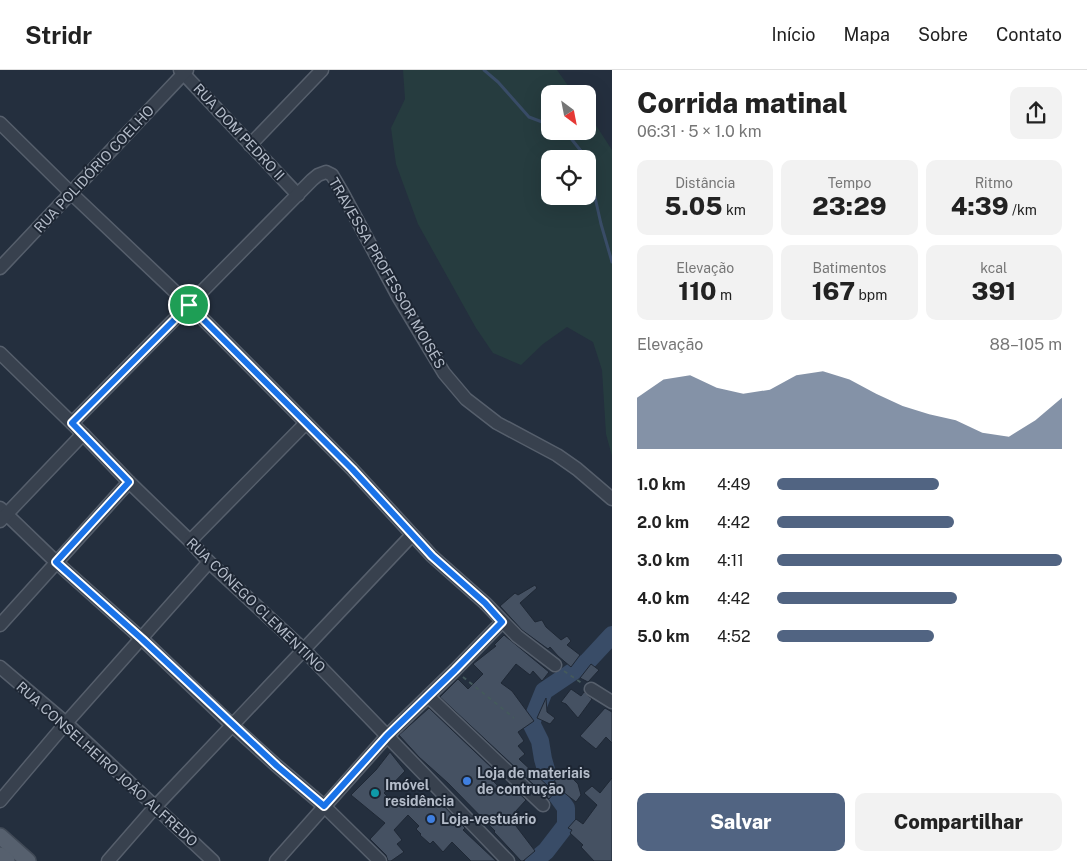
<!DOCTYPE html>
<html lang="pt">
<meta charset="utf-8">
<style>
body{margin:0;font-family:"Public Sans",sans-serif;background:#f2f2f2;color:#222;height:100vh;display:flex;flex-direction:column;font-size:19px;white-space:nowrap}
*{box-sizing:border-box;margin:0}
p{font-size:16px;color:#767676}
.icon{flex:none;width:28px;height:28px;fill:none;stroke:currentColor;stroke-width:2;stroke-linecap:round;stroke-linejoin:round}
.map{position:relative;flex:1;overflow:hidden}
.sheet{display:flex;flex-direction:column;background:#fff;width:475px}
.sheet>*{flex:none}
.needle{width:32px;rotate:148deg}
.tools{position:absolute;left:541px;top:15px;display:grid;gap:10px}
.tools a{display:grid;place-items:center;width:55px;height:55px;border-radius:10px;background:#fff;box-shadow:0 5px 20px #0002;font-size:25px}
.pin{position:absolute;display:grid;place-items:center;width:42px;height:42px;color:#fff;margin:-21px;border:2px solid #fff;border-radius:50%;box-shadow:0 1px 5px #0007}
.round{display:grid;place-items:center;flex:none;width:52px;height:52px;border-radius:10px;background:#f2f2f2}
.head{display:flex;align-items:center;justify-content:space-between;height:85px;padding:0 25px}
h1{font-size:28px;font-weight:800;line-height:38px}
.figures{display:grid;grid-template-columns:repeat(3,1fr);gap:8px;height:85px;padding:5px 25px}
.figures div{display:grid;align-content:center;border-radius:10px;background:#f2f2f2;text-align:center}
.figures b{font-size:25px;font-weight:800}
.figures small{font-size:14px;font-weight:400}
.figures p{font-size:14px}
.chart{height:140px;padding:10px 25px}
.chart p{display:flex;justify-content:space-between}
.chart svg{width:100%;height:90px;margin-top:5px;fill:#516482;opacity:.7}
.button{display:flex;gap:10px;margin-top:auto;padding:10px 25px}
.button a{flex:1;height:58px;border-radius:10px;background:#516482;color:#fff;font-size:20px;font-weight:800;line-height:58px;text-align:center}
.button a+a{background:#f2f2f2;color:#222}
ul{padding:0 25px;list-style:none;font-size:16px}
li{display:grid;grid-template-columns:80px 60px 1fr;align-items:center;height:38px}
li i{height:12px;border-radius:6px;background:#516482}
header{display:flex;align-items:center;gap:30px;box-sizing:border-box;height:70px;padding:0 25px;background:#fff;border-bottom:1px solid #e0e0e0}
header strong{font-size:24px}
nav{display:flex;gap:28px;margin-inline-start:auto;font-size:18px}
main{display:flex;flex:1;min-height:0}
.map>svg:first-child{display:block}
.green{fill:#263c3f;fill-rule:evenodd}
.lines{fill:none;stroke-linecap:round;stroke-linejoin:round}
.stream{stroke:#394c67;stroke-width:3}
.river{stroke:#394c67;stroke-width:18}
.building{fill:#455162;stroke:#1f2835}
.minor-casing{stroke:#565f6c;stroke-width:15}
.major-casing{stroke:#414a57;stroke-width:18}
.path{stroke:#44595c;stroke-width:2;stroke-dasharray:4 4;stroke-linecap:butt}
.minor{stroke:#38414e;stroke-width:12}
.major{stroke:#56606e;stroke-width:15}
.route-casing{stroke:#fff;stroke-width:10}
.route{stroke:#1a73e8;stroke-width:6}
.shop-dot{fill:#3f7fe0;stroke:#1d2633;stroke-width:2}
.culture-dot{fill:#0f9aa8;stroke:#1d2633;stroke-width:2}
.labels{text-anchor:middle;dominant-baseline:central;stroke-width:4;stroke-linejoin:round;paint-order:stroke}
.street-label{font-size:14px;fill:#b4bcc9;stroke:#1d2633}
.poi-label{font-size:14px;font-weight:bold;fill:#b4bcc9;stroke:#1d2633;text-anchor:start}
</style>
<header>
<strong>Stridr</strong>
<nav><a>Início</a><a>Mapa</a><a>Sobre</a><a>Contato</a></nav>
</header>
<main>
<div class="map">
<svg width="612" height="791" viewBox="0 0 612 791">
<rect width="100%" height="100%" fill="#242f3e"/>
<path class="green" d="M403,0h154l17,24h-24v37h38v-18l24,37v306l-6,-22 -4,-64 -9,-28 -26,-15 -24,17 -22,21 -28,-12 -17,-25 -58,-104 -22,-60 -5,-36 14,-29zM550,89h38v37h-38z"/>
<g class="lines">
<g class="stream">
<polyline points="484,0 498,12 529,47 550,55"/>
<polyline points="565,61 585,86 586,89"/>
<polyline points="588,96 601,154 612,192"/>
</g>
<polyline class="river" points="534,791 546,781 566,755 566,738 551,717 543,689 540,671 531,653 544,621 587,592 612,565"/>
</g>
<g class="building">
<polygon points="535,515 537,518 520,533 535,552 542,550 546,557 561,570 567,566 571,571 567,575 580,585 571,597 558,586 550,577 548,579 522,560 500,536 515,523 518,525"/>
<polygon points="504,565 549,602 542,611 533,601 530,605 516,594 501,613 512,621 534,651 518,662 524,671 518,676 525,684 519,689 549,717 564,700 578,714 581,725 576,732 558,718 549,729 440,627 458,609 468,619 483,604 473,594 496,576 494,575"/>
<polygon points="591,594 599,600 588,612 580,608"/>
<polygon points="571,619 581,626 584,622 592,629 578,648 566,634 561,632"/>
<polygon points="546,628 547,642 555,648 550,654 537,648"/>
<polygon points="429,638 494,700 488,706 503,721 508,713 526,730 515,742 523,749 516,756 535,781 523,791 521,791 509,778 494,762 495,761 448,713 419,687 399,665"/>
<polygon points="605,638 612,642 612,673 606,667 596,679 580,666"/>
<polygon points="390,682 405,701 384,723 397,736 406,725 419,738 431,726 439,735 441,733 465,758 463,760 496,791 471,791 452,772 443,782 433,771 430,774 420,765 421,764 416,759 419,756 408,745 394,760 402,770 397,774 404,782 391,791 388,791 386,785 370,769 385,753 351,725 376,700"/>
<polygon points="612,708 612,791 594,791 581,777 583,775 570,763 572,760 568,758 576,749 583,754 597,735 584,723 592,716 600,723"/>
</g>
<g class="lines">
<defs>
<g id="minor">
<polyline points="180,0 298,125"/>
<polyline points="0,53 72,124 189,235 352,399 432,486 485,533 517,566 555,595"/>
<polyline points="250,75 322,0"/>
<polyline points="0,198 187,0"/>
<polyline points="0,283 83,364 129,412 190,471 209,492 304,580 508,791"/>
<polyline points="72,353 312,110 318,105 326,102 332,105 342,122 399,228 444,303 466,329 497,353 557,385 577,399 612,429"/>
<polyline points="0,438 56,492 142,569 232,655 277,696 324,736 380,791"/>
<polyline points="0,451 83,364"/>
<polyline points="190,471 306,353"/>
<polyline points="0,555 129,412"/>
<polyline points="0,597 66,653 213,791"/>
<polyline points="591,619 612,632"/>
<polyline points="428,626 543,735"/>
<polyline points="0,731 66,653 209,492"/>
<polyline points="108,791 155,737 412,465"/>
<polyline points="276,791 387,666 455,600 502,552"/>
</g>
<g id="major">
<polyline points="0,766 28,791"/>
<polyline points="0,785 7,791"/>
</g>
</defs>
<use href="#minor" class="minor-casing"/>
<use href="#major" class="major-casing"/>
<g class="path">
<polyline points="564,601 583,614"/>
<polyline points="463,607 514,648"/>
</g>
<use href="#minor" class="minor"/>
<use href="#major" class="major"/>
</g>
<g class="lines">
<defs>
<polygon id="route" points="189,235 352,399 432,486 485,533 502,552 455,600 387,666 324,736 277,696 142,569 56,492 129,412 72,353"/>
</defs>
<use href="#route" class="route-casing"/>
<use href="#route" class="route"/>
</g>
<g class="shop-dot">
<circle cx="467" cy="711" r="5"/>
<circle cx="431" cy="749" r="5"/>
</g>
<circle class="culture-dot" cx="375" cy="723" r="5"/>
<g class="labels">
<g class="street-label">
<text transform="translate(239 62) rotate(47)">RUA DOM PEDRO II</text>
<text transform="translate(94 99) rotate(-47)">RUA POLIDÓRIO COELHO</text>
<text transform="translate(387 203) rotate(60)">TRAVESSA PROFESSOR MOISÉS</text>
<text transform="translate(256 535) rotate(44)">RUA CÔNEGO CLEMENTINO</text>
<text transform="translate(107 694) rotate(42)">RUA CONSELHEIRO JOÃO ALFREDO</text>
</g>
<g class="poi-label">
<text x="477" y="703">Loja de materiais<tspan x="477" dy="16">de contrução</tspan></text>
<text x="385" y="715">Imóvel<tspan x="385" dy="16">residência</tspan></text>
<text x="441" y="749">Loja-vestuário</text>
</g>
</g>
</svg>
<div class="tools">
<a><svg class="needle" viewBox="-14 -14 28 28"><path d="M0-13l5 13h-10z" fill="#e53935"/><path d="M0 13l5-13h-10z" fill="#767676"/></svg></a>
<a><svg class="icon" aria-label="locate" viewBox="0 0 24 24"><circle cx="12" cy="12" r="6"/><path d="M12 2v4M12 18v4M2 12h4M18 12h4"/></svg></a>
</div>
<div class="pin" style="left:189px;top:235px;background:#1e9e55"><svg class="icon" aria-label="arrive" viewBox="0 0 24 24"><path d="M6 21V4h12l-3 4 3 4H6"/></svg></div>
</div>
<section class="sheet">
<div class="head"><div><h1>Corrida matinal</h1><p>06:31 · 5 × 1.0 km</p></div><a class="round"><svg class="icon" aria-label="share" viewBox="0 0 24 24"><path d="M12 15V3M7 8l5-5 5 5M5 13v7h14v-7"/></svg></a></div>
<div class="figures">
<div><p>Distância</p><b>5.05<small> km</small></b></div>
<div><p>Tempo</p><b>23:29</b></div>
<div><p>Ritmo</p><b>4:39<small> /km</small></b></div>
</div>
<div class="figures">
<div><p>Elevação</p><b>110<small> m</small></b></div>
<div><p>Batimentos</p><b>167<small> bpm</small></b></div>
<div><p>kcal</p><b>391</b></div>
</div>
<div class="chart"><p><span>Elevação</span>88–105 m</p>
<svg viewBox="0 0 160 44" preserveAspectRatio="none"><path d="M0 44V19L10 10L20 8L30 14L40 17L50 15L60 8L70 6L80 10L90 17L100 23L110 27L120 30L130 36L140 38L150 30L160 19V44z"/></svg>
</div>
<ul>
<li><b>1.0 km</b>4:49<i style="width:57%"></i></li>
<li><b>2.0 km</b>4:42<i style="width:62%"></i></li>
<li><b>3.0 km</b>4:11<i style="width:100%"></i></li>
<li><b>4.0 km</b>4:42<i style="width:63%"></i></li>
<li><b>5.0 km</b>4:52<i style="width:55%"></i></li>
</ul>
<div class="button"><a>Salvar</a><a>Compartilhar</a></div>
</section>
</main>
